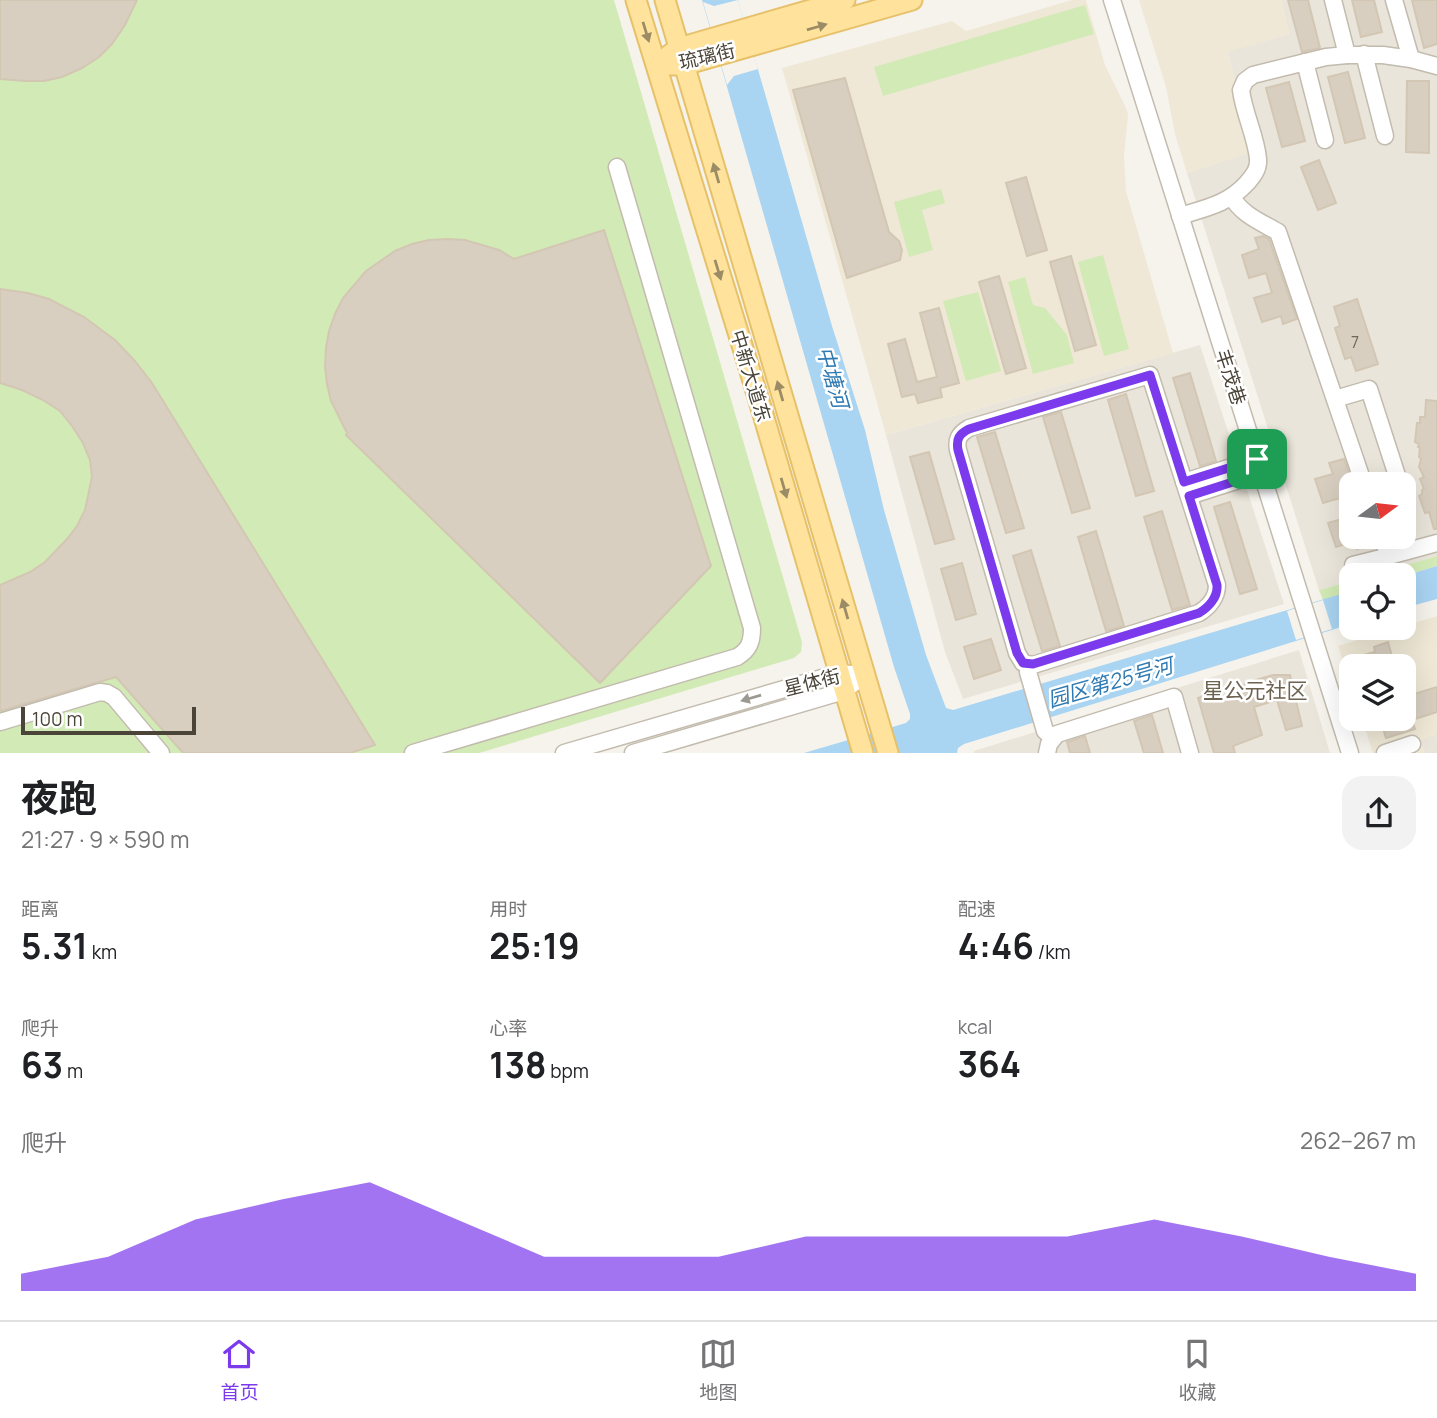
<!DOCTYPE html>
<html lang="zh">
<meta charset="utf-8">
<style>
body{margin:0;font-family:Manrope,"Noto Sans SC",sans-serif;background:#f2f2f2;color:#202124;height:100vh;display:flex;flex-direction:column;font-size:26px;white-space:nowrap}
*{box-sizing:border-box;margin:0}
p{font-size:23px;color:#757577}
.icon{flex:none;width:38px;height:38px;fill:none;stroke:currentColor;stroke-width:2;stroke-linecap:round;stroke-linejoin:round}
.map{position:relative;height:753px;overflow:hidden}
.drawer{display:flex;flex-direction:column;background:#fff;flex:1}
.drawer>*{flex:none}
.needle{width:46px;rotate:75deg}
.controls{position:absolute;left:1339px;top:472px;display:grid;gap:14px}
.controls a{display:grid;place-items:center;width:77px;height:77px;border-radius:14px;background:#fff;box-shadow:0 7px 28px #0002;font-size:35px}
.scale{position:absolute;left:21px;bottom:18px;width:175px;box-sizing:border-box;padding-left:7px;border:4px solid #4b4439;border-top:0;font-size:19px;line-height:24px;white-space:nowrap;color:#4b4439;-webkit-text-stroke:5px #fff;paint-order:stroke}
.pin{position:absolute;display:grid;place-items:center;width:60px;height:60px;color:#fff;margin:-30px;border-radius:14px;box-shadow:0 4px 10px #0006}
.round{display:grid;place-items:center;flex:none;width:74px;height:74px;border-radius:21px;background:#f2f2f2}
.headline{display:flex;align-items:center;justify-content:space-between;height:119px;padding:0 21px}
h1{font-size:38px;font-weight:700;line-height:52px}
.stats{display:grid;grid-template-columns:repeat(3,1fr);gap:10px;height:119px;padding:7px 21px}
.stats div{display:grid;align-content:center}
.stats b{font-size:35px;font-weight:700}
.stats small{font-size:19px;font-weight:400}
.stats p{font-size:19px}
.chart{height:196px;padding:14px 21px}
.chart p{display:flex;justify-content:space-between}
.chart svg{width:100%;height:126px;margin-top:7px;fill:#7c3aed;opacity:.7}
.tabs{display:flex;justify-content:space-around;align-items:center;height:98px;border-top:2px solid #e0e0e0;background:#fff;font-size:19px;color:#757577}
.tabs a{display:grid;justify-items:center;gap:4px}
.tabs .current{color:#7c3aed}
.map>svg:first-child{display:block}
.residential{fill:#eae5da;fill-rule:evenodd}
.education{fill:#efe8d6}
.green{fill:#d2eab5}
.water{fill:#a9d4f2}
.pier{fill:#f6f3ec}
.building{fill:#d8cfc1;stroke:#d3c7b4;stroke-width:2}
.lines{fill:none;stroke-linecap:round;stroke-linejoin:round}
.minor-casing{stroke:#c2bbae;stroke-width:19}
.major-casing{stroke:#e6c16a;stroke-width:23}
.minor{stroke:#fff;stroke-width:16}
.major{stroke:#ffe39c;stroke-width:19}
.oneway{fill:#9c8c66}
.oneway2{fill:#9c9892}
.route-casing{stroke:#fff;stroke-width:14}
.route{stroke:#7c3aed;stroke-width:9}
.labels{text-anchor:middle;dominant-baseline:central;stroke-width:5;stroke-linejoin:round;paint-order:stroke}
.number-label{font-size:16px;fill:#6e675b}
.street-label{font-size:19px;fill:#4b4439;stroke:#fff}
.water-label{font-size:21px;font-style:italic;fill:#2e7ab2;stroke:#fff}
.neighbourhood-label{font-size:21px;fill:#6e6250;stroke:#fff}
</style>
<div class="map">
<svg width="1437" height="753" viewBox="0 0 1437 753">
<rect width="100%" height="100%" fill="#f6f3ec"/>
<g class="residential">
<path d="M1281,0h156v556l-68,20h-18v5l-32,9 -132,-417 67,-22 -27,-100 62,-17zM1351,485h53v52h-53z"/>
<polygon points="1200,345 1284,604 963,699 945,652 886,435"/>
<polygon points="1299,650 1330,753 974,753 974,751"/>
<polygon points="1437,734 1437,753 1424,753 1420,739"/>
</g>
<g class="education">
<polygon points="1072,0 1086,0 1105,65 1127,110 1128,116 1124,156 1126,191 1173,353 886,435 782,68 952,21 966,31"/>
<polygon points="1139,0 1281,0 1290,34 1227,52 1255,151 1187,173 1175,134 1166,87"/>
<polygon points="1437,616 1437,734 1420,740 1424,753 1373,753 1362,719 1404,719 1404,667 1351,667 1351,686 1338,646 1396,628 1404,628 1404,626"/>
</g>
<g class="green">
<polygon points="0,0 614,0 802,642 801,652 794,658 479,753 0,753"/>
<polygon points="1085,5 1094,34 883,96 874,67"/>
<polygon points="941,189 945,203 922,210 933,250 909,257 894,202"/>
<polygon points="1103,255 1129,349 1104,356 1078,262"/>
<polygon points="1025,277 1033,305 1045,308 1067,335 1074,363 1033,374 1008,282"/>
<polygon points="978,292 1001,371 966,381 943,301"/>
<polygon points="1437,556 1437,566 1404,576 1369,576"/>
<polygon points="1351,581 1351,591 1323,600 1319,590"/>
</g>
<g class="water">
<polygon points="702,0 738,0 832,326 865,430 884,510 926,655 946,708 953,710 1351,591 1351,624 964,744 958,748 957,753 804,753 906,723 910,719 910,714 894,667"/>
<polygon points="1437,566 1437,599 1404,608 1404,576"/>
</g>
<g class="pier">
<polygon points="738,0 758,69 734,76 727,85 703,2 714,6"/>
<polygon points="1323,600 1332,629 1296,640 1287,611"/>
</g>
<g class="building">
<polygon points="0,0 137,0 125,25 112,44 99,57 82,68 62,77 44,81 25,81 0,79"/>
<polygon points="1288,0 1308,0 1320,48 1302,52"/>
<polygon points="1352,0 1374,0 1382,32 1361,37"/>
<polygon points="1412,0 1437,0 1437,44 1424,48"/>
<polygon points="1348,72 1365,138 1345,143 1328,77"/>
<polygon points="845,78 889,232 899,241 902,250 900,260 847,278 793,90"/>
<polygon points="1407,81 1429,81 1429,153 1406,152"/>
<polygon points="1289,82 1305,141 1282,147 1266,88"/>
<polygon points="1319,160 1336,203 1318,210 1301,167"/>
<polygon points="1026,177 1047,250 1027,256 1006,183"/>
<polygon points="604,230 711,566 600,683 346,435 347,433 331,401 327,384 325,366 326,348 329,331 335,314 343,298 366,271 395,251 412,244 429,240 447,239 465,240 499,250 514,259"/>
<polygon points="1263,236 1269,239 1297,319 1283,324 1281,316 1262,322 1254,298 1272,293 1266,273 1249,278 1242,255 1259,249 1255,238"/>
<polygon points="1071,256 1096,345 1075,351 1050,262"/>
<polygon points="999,276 1026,368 1006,374 979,282"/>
<polygon points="0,289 28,293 49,299 84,317 115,340 134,360 152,383 375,745 350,753 183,753 116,677 0,711 0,585 30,572 45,562 67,539 77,526 85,510 92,477 90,460 83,443 72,426 60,411 43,400 22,390 0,383"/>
<polygon points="1357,299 1378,364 1356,371 1351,357 1345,359 1335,328 1340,326 1334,307"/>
<polygon points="939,308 959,383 940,388 942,397 918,403 915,394 902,397 888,344 905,339 917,382 937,377 920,313"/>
<polygon points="1190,373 1216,461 1200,466 1173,378"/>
<polygon points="1126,394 1154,491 1136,496 1108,400"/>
<polygon points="1426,400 1437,401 1437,529 1434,529 1429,512 1425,513 1419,496 1422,494 1422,490 1424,489 1420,479 1424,477 1419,467 1421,459 1419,457 1420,448 1418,447 1419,444 1415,442 1417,423 1420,423 1420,417 1425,417"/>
<polygon points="1061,412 1090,508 1072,513 1043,417"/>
<polygon points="995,432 1024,528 1006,533 977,437"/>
<polygon points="929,452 954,539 935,544 910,457"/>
<polygon points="1344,459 1353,485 1351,485 1351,542 1336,547 1328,523 1346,518 1340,498 1323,503 1315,479 1333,474 1329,463"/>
<polygon points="1230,502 1257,589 1240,594 1214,507"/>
<polygon points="1162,511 1190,605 1172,610 1144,517"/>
<polygon points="1096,531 1124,626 1106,631 1078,537"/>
<polygon points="1353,537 1372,537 1373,543 1357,549"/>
<polygon points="1031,550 1060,646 1042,651 1013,556"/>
<polygon points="962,563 976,614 956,620 941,569"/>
<polygon points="991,639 1001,670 974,679 964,647"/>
<polygon points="1388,642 1395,667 1364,667 1360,656 1375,652 1374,647"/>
<polygon points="1273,675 1290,675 1302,726 1286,730 1277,700 1254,707 1262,735 1233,746 1235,753 1214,753 1198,698 1217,692 1220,700 1249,682"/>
<polygon points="1437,687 1437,712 1412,720 1415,729 1386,738 1380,719 1404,719 1404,697"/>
<polygon points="1152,715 1163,753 1144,753 1134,721"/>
<polygon points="1085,736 1090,753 1070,753 1067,742"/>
</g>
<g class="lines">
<defs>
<g id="minor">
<polyline points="1112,0 1350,753"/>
<polyline points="1333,0 1347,55"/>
<polyline points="1394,0 1411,59"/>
<polyline points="1364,54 1385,136"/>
<polyline points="1305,62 1325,140"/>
<path d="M1232,197c10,18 29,25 46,35l86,253"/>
<path d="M1180,216c26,-8 48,-12 67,-33 6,-7 12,-14 11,-24 -2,-23 -14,-45 -17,-69l4,-9 8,-6 73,-18 21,-2h36l28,4 26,7"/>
<path d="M1150,375l67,210c0,12 -8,22 -18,28l-166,52 -10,-2 -6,-10 -59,-203c-2,-11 1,-16 11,-22z"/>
<polyline points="1335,399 1369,389 1400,485"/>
<polyline points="1184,482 1257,459"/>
<polyline points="1189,496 1261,473"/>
<polyline points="1404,497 1404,509"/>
<polyline points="1382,537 1389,556 1437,543"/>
<polyline points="1353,565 1389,556"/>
<polyline points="1028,665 1028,672 1045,731 1053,738"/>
<polyline points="0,722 100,692 107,693 114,697 161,753"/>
<path d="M413,753l324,-96c12,-7 15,-15 15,-29l-135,-461"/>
<polyline points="564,753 839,673 864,675"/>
<polyline points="633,753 844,691 854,683"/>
<polyline points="1047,753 1049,744 1057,734 1174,697 1190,753"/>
<polyline points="1385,753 1412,744"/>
</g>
<g id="major">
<polyline points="636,0 757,394 863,753"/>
<polyline points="665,0 888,753"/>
<polyline points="668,56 679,48 845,0"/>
<polyline points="671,65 684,65 912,0"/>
</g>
</defs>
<use href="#minor" class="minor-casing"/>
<use href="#major" class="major-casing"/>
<use href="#minor" class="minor"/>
<use href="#major" class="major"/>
</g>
<defs><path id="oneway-solid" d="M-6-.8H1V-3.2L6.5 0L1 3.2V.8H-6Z" transform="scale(1.75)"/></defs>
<g class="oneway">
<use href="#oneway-solid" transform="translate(817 27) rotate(-16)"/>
<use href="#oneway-solid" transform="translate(646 32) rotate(73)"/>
<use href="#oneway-solid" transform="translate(716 173) rotate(-106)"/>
<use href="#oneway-solid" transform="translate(718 270) rotate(73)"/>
<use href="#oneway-solid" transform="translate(780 391) rotate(-106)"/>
<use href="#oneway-solid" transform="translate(784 488) rotate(74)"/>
<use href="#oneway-solid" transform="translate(845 609) rotate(-106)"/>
</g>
<use class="oneway2" href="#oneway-solid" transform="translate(751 698) rotate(164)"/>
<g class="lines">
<defs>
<path id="route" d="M1150,375l34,107 73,-23 4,14 -72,23 28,89c1,12 -8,22 -18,28l-166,51 -10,-1 -6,-10 -59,-203c-2,-11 1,-16 11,-21z"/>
</defs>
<use href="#route" class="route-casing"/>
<use href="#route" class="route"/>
</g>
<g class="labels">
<g class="number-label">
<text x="1355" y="342">7</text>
</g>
<g class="street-label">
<text transform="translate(707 56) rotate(-13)">琉璃街</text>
<text transform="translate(751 376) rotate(73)">中新大道东</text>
<text transform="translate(1231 377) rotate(72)">丰茂巷</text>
<text transform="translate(812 682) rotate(-14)">星体街</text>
</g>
<g class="water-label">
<text transform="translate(833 377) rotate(74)">中塘河</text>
<text transform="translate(1110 682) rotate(-16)">园区第25号河</text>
</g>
<g class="neighbourhood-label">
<text x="1255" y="690">星公元社区</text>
</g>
</g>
</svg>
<div class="controls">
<a><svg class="needle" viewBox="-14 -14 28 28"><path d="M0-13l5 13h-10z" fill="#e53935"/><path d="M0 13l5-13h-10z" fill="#757577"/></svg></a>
<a><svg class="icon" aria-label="locate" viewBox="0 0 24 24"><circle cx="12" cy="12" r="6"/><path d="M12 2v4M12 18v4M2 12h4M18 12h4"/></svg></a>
<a><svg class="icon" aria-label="layers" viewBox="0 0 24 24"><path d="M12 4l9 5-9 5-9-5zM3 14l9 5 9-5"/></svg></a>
</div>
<div class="scale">100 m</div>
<div class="pin" style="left:1257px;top:459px;background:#1e9e55"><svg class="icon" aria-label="arrive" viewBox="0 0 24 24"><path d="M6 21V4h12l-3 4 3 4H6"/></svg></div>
</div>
<section class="drawer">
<div class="headline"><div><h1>夜跑</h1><p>21:27 · 9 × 590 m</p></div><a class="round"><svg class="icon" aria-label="share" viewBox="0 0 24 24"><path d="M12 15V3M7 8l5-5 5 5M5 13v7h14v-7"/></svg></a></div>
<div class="stats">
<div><p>距离</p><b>5.31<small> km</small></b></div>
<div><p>用时</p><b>25:19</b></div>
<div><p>配速</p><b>4:46<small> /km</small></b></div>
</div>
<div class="stats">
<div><p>爬升</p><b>63<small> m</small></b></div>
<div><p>心率</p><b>138<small> bpm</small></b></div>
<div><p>kcal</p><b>364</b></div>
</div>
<div class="chart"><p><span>爬升</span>262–267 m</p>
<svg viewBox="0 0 160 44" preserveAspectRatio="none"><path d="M0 44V38L10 32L20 19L30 12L40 6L50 19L60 32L70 32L80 32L90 25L100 25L110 25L120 25L130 19L140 25L150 32L160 38V44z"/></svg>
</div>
</section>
<nav class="tabs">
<a class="current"><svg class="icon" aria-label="home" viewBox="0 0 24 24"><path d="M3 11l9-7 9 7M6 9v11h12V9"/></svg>首页</a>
<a><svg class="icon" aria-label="map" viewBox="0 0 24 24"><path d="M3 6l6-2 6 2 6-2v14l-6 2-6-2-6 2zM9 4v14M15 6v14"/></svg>地图</a>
<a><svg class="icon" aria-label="saved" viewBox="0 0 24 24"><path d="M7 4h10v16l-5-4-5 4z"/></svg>收藏</a>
</nav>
